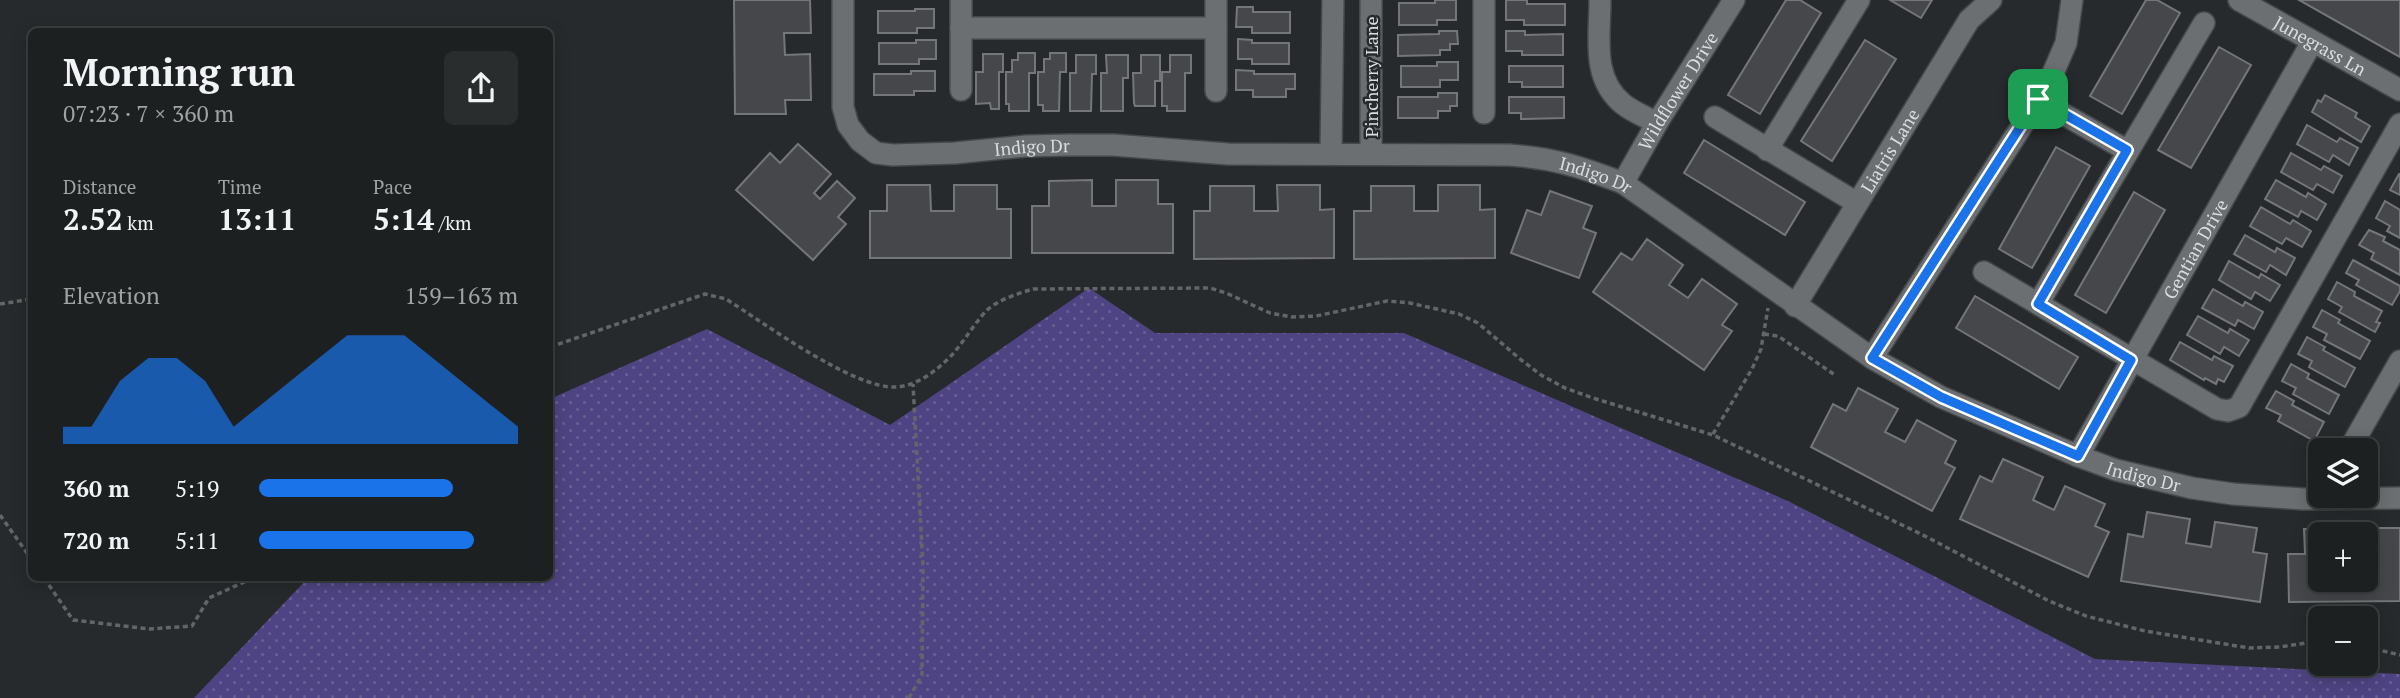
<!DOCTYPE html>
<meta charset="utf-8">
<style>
body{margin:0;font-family:"PT Serif",serif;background:#2a2d2e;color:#f1f3f6;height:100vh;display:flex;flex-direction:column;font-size:26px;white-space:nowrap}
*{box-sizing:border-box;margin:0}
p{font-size:23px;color:#a0a3a5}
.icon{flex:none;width:38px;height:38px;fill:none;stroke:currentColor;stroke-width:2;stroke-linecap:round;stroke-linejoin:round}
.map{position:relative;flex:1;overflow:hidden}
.side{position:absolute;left:28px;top:28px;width:525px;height:553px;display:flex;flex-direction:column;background:#1d2021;border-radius:10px;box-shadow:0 4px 18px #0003,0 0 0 2px #3b3e3f}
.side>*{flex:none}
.fabs{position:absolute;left:2308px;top:438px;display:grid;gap:14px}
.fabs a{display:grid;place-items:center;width:70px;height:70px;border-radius:10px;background:#1d2021;box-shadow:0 4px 18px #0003,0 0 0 2px #3b3e3f;font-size:35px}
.pin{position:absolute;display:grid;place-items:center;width:60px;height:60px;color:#fff;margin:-30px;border-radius:14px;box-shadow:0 4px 10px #0006}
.round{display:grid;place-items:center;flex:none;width:74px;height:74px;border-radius:10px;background:#2a2d2e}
.overview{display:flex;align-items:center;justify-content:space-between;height:119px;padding:0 35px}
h1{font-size:38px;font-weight:600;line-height:52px}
.figures{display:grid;grid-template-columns:repeat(3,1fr);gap:10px;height:119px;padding:7px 35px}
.figures div{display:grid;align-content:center}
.figures b{font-size:30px;font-weight:600}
.figures small{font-size:19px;font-weight:400}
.figures p{font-size:19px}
.chart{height:196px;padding:14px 35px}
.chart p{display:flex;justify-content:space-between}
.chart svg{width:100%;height:126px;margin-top:7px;fill:#1a73e8;opacity:.7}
ul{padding:0 35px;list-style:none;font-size:23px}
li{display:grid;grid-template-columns:112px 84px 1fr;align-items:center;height:52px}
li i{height:18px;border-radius:9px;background:#1a73e8}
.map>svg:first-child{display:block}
.grass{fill:url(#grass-dots)}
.building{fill:#45474a;stroke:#75767a;stroke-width:2}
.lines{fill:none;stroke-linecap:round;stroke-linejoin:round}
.minor-casing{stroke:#454749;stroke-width:24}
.path{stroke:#636668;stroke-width:3.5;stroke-dasharray:5 3.5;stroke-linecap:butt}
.minor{stroke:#6c6f72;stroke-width:21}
.route-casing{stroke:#fff;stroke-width:14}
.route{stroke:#1a73e8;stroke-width:9}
.labels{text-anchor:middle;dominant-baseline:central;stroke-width:5;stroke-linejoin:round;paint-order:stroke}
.street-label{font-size:18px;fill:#dadcde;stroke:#272a2c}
</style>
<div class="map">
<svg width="2400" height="698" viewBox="0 0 2400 698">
<defs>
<pattern id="grass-dots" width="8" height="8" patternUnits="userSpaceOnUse" patternTransform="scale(1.75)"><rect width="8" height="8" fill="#4f4483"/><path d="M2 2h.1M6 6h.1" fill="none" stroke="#685e94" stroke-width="1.8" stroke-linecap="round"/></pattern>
</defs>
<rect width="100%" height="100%" fill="#272a2c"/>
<polygon class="grass" points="1089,288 1155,333 1404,333 1790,502 2095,659 2400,674 2400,698 194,698 308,578 550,578 550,399 707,329 890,425"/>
<g class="building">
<polygon points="734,0 810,0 811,33 784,33 785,55 810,54 811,100 785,100 786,114 735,114"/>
<polygon points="1435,0 1456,0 1456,20 1437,20 1437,25 1399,25 1399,3 1435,3"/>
<polygon points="1506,0 1527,0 1527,4 1565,4 1565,25 1524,25 1524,20 1506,20"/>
<polygon points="1786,0 1800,0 1821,13 1760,114 1728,95"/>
<polygon points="1890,0 1932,0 1921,18"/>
<polygon points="2146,0 2157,0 2180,13 2122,114 2090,96"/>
<polygon points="2299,0 2400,0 2400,57"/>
<polygon points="1237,7 1253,7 1253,12 1290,12 1290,33 1252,33 1252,27 1236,27"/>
<polygon points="915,9 934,9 934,28 917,28 917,33 878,33 878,11 915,11"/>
<polygon points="1439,31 1457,31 1458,44 1450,44 1450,50 1440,50 1440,55 1398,56 1398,35 1439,34"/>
<polygon points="1506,31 1525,31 1525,35 1563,34 1563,55 1522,55 1522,51 1506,51"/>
<polygon points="1238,39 1252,40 1252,43 1289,43 1289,64 1252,64 1252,59 1238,59"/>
<polygon points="916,40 936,40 936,59 919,59 919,64 879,64 879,43 916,43"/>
<polygon points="1865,40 1896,59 1832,161 1801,141"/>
<polygon points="2219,47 2251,65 2191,168 2158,150"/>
<polygon points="1018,53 1035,53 1035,73 1029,73 1029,111 1009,111 1009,104 1006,104 1006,72 1012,72 1012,60 1018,60"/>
<polygon points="1050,53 1066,53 1066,72 1060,72 1059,111 1043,111 1043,105 1038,105 1038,72 1044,72 1044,59 1050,59"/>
<polygon points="983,54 1003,54 1003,72 999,72 999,109 991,109 990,103 976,104 976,72 983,72"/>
<polygon points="1076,55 1096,55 1096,74 1092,74 1091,111 1070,111 1070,73 1076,73"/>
<polygon points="1106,55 1128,55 1128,78 1123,78 1123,111 1101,111 1101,73 1107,73"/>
<polygon points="1141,55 1160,55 1160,81 1155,81 1155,106 1135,106 1134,103 1133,73 1141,73"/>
<polygon points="1170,55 1191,55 1191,73 1185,73 1185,111 1167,111 1167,106 1162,106 1162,72 1170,72"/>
<polygon points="1437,62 1458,62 1458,80 1440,80 1440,87 1401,87 1401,66 1437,66"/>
<polygon points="1509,66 1563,66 1563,87 1522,87 1522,82 1509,82"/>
<polygon points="1236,70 1254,71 1254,74 1295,74 1295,89 1286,89 1286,97 1253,97 1253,90 1236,90"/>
<polygon points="911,71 935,71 935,91 914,91 914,95 874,95 874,74 911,74"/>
<polygon points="1438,93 1457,93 1457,106 1450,106 1450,111 1438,111 1438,118 1398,118 1398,97 1438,97"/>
<polygon points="2325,95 2357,113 2355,117 2370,126 2361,142 2312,112 2318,100 2321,102"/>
<polygon points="1509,97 1564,97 1564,118 1521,119 1521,113 1509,113"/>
<polygon points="2307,125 2337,142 2340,138 2358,148 2349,165 2333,155 2329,162 2297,144"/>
<polygon points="1704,140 1805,202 1785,235 1684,173"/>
<polygon points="798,144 831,174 814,193 820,199 837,181 855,198 838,217 846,224 813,260 736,190 770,153 780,163"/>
<polygon points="2056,147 2090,166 2032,268 1999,249"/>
<polygon points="2291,153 2321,170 2324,166 2342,176 2333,193 2317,184 2313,190 2281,172"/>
<polygon points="2399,174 2400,174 2400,195 2390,190"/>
<polygon points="1092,180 1092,206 1116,206 1116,180 1158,180 1158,204 1173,204 1173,253 1032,253 1032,206 1049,206 1049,181"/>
<polygon points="2276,180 2306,197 2308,193 2326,204 2317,220 2301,211 2298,217 2265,199"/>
<polygon points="887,185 930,185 931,211 954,211 954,185 997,185 997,209 1011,209 1011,258 870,258 870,211 887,211"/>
<polygon points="1277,185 1320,185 1320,210 1334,209 1334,258 1194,259 1194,211 1210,211 1210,186 1254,186 1254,211 1278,211"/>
<polygon points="1438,185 1480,185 1480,210 1495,209 1495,258 1354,259 1354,211 1371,211 1371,186 1414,186 1414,211 1438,211"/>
<polygon points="1550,191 1592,206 1583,228 1596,233 1579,278 1511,253 1527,210 1541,215"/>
<polygon points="2134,192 2165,210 2106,313 2075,295"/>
<polygon points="2385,201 2400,210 2400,238 2387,231 2390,226 2376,218"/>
<polygon points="2261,207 2290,224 2293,220 2311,231 2302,247 2286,238 2282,244 2250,226"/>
<polygon points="2369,230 2385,237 2383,241 2400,250 2400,275 2371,259 2374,253 2359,245"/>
<polygon points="2245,235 2275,252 2277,248 2295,258 2286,275 2270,265 2266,272 2234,254"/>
<polygon points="1647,239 1683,265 1669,285 1688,298 1702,279 1737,304 1722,325 1732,331 1704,370 1593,292 1621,253 1632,260"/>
<polygon points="2353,260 2400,286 2400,291 2392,305 2356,285 2359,280 2346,273"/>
<polygon points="2229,261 2259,278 2261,274 2280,285 2270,301 2255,292 2251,299 2219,280"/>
<polygon points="2337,282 2355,292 2354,296 2382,311 2376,322 2380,323 2375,332 2339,312 2342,307 2328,299"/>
<polygon points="2213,289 2243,306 2245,302 2263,312 2254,329 2238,320 2235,326 2202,308"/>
<polygon points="1975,296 2078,357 2059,389 1956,328"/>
<polygon points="2322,310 2340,320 2338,323 2370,341 2360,359 2324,340 2327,334 2313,327"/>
<polygon points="2198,316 2228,333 2230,329 2249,340 2239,356 2224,347 2220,354 2187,335"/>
<polygon points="2307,337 2325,347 2323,350 2355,368 2345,387 2309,367 2312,361 2298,354"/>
<polygon points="2180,342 2212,360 2214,356 2233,366 2224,382 2218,379 2216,384 2205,378 2204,380 2170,360"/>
<polygon points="2291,364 2309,374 2307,378 2339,395 2329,414 2293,394 2296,388 2282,381"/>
<polygon points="1858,388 1898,409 1885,432 1905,442 1917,420 1956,441 1945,463 1955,468 1932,511 1811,447 1833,404 1846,411"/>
<polygon points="2276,391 2294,401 2292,405 2324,422 2314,441 2278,421 2281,415 2266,408"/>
<polygon points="2003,459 2043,477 2033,500 2054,510 2065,486 2105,504 2095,526 2109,532 2088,577 1960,519 1980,476 1992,482"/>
<polygon points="2147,512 2190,519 2186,543 2211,547 2215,522 2257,528 2253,552 2267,554 2260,602 2121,581 2128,534 2143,537"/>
<polygon points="2347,528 2347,534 2320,534 2320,579 2366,579 2366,553 2371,553 2370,528 2400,528 2400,601 2289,602 2288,554 2305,554 2304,529"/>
</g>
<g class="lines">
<defs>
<g id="minor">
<path id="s1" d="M843,0v107l5,18 12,16 16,12 17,2 62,-2 71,-7 44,-1h43l115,9 281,1c45,3 72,12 114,28l249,175 69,39 137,59 38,14 76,18 41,6 70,5 97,-1"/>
<polyline points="961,0 961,90"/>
<polyline points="1371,0 1371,154"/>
<polyline points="1484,0 1484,113"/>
<path d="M1600,0c0,37 -9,78 23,104 10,8 23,13 34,19"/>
<path id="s2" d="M2239,0l161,90"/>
<polyline points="961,28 1216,28"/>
<polyline points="1216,91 1216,0"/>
<polyline points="2037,99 2128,151"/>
<polyline points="1715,117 1857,203"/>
<polyline points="1767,150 1859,0"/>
<polyline points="1331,153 1333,0"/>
<path id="s3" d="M1623,183l34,-60 77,-123"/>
<polyline points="1984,272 2217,409 2228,411 2239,407 2400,124"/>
<polyline points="2038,304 2204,23"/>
<path id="s4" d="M1795,306l174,-286 22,-20"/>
<polyline points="1872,358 2047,87 2066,43 2072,0"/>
<polyline points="2349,450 2400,361"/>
<path id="s5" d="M2078,456l234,-414"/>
</g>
</defs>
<use href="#minor" class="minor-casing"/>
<g class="path">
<polyline points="0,304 32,299"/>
<polyline points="1764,334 1778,336 1835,375"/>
<path d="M550,347l155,-53 21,5c38,24 129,91 171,88 22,-2 40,-17 55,-32 12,-14 21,-29 33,-43 12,-12 32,-18 48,-23l177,-1 16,5 44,20 22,4 24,-1 71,-15 23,2 49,11 19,9 42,36 21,16 24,13 28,10 120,37 208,99 128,67 37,15 59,15 104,17 31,-1 40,-6"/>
<polyline points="1713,434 1752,369 1761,349 1768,308"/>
<polyline points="0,515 32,560"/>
<polyline points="44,578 73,620 149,629 192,626 209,598 253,578"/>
<polyline points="2366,647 2400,655"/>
<polyline points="909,698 922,675 923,566 913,384"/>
</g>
<use href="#minor" class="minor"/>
</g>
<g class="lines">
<defs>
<polygon id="route" points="2038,99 2127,150 2038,304 2131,360 2078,456 1941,397 1872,358"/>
</defs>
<use href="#route" class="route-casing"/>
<use href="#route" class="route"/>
</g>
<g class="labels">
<g class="street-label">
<text stroke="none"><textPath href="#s2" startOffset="93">Junegrass Ln</textPath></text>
<text transform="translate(1371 77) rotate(-90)">Pincherry Lane</text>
<text stroke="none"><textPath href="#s3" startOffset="107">Wildflower Drive</textPath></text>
<text stroke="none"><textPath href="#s1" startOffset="322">Indigo Dr</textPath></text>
<text stroke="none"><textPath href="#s4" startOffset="182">Liatris Lane</textPath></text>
<text stroke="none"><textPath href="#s1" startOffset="889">Indigo Dr</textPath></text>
<text stroke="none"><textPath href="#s5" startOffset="238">Gentian Drive</textPath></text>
<text stroke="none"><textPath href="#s1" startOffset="1519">Indigo Dr</textPath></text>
</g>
</g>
</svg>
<div class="fabs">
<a><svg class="icon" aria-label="layers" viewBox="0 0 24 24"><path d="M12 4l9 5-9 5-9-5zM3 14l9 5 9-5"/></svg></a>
<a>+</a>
<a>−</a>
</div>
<div class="pin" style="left:2038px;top:99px;background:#1e9e55"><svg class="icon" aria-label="arrive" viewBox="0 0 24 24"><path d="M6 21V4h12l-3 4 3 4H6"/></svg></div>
<section class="side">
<div class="overview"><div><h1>Morning run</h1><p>07:23 · 7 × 360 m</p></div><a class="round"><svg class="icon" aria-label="share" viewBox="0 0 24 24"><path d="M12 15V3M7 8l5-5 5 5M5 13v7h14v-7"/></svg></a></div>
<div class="figures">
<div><p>Distance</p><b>2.52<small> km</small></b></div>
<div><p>Time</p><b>13:11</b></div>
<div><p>Pace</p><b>5:14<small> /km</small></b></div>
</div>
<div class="chart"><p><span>Elevation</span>159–163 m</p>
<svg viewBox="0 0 160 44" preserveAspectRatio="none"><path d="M0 44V38L10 38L20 22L30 14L40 14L50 22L60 38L70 30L80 22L90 14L100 6L110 6L120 6L130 14L140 22L150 30L160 38V44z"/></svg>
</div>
<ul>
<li><b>360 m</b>5:19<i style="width:75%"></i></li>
<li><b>720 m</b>5:11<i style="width:83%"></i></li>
</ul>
</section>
</div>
